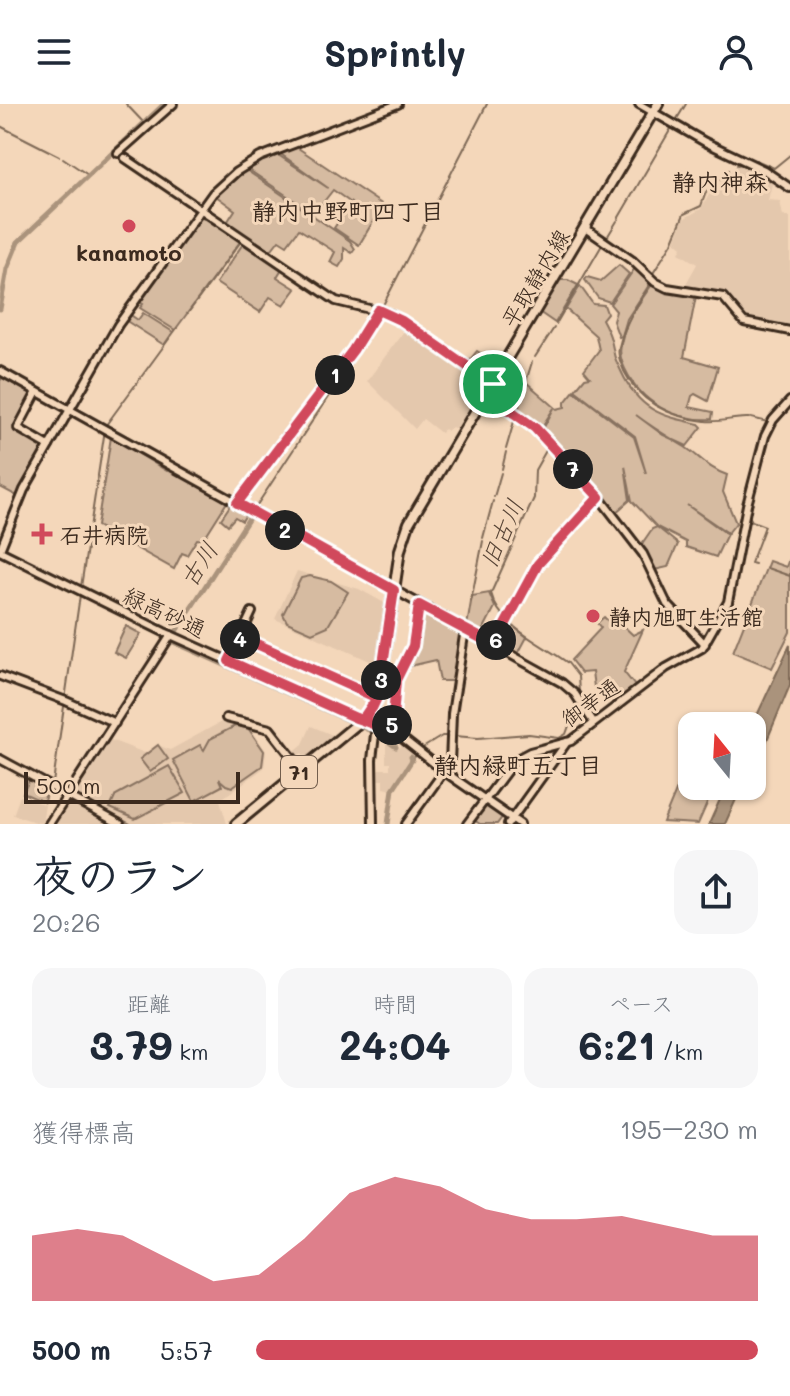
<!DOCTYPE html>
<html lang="ja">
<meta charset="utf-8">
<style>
body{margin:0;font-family:Mali,"Klee One",sans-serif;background:#f6f6f7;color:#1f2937;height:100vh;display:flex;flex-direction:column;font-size:30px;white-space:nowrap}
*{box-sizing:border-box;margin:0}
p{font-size:26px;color:#747a83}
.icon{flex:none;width:44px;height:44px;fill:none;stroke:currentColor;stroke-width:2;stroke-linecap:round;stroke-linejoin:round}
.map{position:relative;height:720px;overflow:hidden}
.panel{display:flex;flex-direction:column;background:#fff;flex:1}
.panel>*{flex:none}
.needle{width:52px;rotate:342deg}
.controls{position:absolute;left:678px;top:608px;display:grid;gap:16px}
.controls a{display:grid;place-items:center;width:88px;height:88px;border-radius:16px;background:#fff;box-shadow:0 2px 6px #0004;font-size:40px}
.scale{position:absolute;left:24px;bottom:20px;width:216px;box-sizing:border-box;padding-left:8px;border:4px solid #3b2a1e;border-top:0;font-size:22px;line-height:28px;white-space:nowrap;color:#3b2a1e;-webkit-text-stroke:6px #f4d7ba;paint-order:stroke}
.pin{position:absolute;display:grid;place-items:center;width:68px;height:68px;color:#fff;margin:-34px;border:4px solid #fff;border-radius:50%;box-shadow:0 2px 8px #0007}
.km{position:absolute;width:40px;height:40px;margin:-20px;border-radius:50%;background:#222;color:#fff;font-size:22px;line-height:40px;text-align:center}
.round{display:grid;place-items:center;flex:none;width:84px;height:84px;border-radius:24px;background:#f6f6f7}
.overview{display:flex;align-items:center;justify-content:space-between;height:136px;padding:0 32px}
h1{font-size:44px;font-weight:700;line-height:60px}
.figures{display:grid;grid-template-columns:repeat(3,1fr);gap:12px;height:136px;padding:8px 32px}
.figures div{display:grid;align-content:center;border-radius:20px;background:#f6f6f7;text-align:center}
.figures b{font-size:40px;font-weight:700}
.figures small{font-size:22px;font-weight:400}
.figures p{font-size:22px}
.chart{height:224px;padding:16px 32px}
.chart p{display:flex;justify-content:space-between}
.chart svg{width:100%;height:144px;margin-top:8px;fill:#d1495b;opacity:.7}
ul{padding:0 32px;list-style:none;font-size:26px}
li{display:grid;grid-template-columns:128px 96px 1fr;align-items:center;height:60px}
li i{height:20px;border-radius:10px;background:#d1495b}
header{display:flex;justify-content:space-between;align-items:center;height:104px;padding:0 32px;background:#fff;font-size:36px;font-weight:700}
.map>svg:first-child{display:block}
.built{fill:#e4c8ad}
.green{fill:#d6bba1;stroke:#887260;stroke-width:2}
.water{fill:#aa937c;stroke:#7e6956;stroke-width:2}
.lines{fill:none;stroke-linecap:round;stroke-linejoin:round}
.stream{stroke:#7e6956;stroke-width:2}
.river{stroke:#aa937c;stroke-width:5}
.tertiary-casing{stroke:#3b2a1e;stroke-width:12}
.primary-casing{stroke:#3b2a1e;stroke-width:14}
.tertiary{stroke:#f4d7ba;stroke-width:6}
.primary{stroke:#f4d7ba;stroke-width:8}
.route-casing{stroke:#fff;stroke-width:16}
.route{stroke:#d1495b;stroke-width:10}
.poi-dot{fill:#d1495b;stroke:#f4d7ba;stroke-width:3}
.labels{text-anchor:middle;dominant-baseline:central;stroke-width:6;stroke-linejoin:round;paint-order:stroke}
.shield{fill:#f4d7ba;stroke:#725e4d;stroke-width:2}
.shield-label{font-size:20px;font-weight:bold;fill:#3b2a1e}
.poi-label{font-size:22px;font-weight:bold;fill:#3b2a1e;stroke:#f4d7ba;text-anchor:start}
.street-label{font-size:22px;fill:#3b2a1e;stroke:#f4d7ba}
.neighbourhood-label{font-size:24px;font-weight:bold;fill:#3b2a1e;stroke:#f4d7ba}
.water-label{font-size:24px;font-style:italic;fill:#574436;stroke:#f4d7ba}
</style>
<header><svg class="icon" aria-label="menu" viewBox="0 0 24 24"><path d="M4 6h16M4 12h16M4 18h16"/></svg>Sprintly<svg class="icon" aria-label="person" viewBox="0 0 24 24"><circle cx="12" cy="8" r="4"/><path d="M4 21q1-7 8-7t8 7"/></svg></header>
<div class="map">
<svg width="790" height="720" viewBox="0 0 790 720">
<rect width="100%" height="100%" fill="#f4d7ba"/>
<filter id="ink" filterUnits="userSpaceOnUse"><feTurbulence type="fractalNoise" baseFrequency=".0125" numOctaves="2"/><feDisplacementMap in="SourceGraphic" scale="16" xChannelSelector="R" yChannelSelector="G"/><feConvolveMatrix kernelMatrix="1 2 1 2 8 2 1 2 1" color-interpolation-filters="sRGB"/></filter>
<g filter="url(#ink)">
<g class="built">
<polygon points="740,57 773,76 768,96 780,97 783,112 790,113 790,225 745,215 725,192 698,187 694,184 683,185 697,160 679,149 682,143 675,137 683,115 701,105 713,84 721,79"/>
<polygon points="407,223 489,279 460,328 452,323 447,327 444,325 441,329 423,315 415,325 367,277"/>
<polygon points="297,467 359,485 388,501 379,561 275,515"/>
<polygon points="223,617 249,622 266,647 264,664 220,696 227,720 132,720 76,690 108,635 145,649 158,641 170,646"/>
<polygon points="311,622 335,632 332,638 308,657 302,649 296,653 292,649 303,640"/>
<polygon points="386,636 398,645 403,640 415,650 392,686 384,684 384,676 374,676 375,665 390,665 390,659 386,659"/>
<polygon points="20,692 45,701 42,720 13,711"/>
<polygon points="70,695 113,720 53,720"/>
</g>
<g class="green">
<polygon points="295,42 383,101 359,141 334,124 351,99 333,86 314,110 249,66 250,62 275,49 328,84 278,48"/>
<polygon points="246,66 350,137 355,145 352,149 344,144 344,155 339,163 330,158 335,148 299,125 287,141 279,136 269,149 226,120 235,106 216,92"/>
<polygon points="202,109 242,135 175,226 140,204 143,200 138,197"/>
<polygon points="245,137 283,163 277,173 296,185 284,201 270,193 260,208 216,179"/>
<polygon points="619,161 629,170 610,198 598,194 585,176 587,173 601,177"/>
<polygon points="635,164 651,178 627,215 622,232 619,233 613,217 616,207 610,200"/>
<polygon points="559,176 568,176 578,181 555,219 539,208"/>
<path d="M653,179l16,8 27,5 -12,61 34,10 -10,34 -13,-7 -3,2 -3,11 24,5 -1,7c-37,2 -71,-16 -87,-50 -4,-9 -6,-15 -4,-25 4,-23 19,-42 32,-61z"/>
<path d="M580,182l13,18 11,1 3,8 -5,6c8,15 9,19 12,35 1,6 5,12 7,17 18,39 39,45 78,53l3,3 -15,19 -24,-11 -27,-20c17,13 31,21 49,32 15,10 24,22 42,28l-4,17 13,31 -8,10 -41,-28 40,29 -11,23 -30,-10v-5l-29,-15 21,17 -10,23 -14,3 -13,-25 11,-16 5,-2 -25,-26 -7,-35 5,34 -15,13 -72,-84 11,-21 -13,20 -23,-18 8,-28 31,27 8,-2v-5l9,-11 60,46 12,36 -11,-37 -60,-46 10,-12 5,-1 -6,-7 15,-20 -3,-14 -30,-27z"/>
<polygon points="143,209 173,228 164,241 125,216 129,210 138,216"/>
<polygon points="477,247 500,261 491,274 469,257"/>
<polygon points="3,272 33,289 16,321 44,342 17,392 0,383 0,277"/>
<polygon points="111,333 167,367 171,367 227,398 203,436 197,435 187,451 182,449 174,465 97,422"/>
<polygon points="231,400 247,409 242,417 235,413 228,421 221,415"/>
<polygon points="790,452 790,528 772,564 733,548 769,457 786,463"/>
<polygon points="310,472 331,477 348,488 328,522 312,529 287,518 283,510 301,474"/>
<polygon points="489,489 495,503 481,530 467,522 472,492"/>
<polygon points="422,504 462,528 454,577 440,577 436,556 406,563"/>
<polygon points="604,513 610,519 616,515 633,531 643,526 624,568 635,582 613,599 608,590 603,591 594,583 592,568 581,569 571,556 601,524 597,519"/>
<polygon points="509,519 527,533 518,550 498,539"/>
<polygon points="126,522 141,530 126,554 114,548"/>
<polygon points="235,622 248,624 264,647 262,662 232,683 226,681 219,675 222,682 194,697 173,656 200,641 204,646 210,635"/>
<polygon points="158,641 168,655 150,668 140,655"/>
<polygon points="169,662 185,689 135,715 110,704 116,691"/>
<polygon points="30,674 47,683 44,698 23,689"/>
<polygon points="678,682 709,695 698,720 663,718"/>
<polygon points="486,700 503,712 497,720 480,720 474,716"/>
</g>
<g class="water">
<polygon points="790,541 790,581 762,648 752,663 752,622"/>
<polygon points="726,682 742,682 725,720 709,720"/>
</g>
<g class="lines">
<g class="stream">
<polyline points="126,0 144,19"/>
<polyline points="675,18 686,0"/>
<polyline points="0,22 59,52"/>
<polyline points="63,54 88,71"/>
<polyline points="753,57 756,56 774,64 790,51"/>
<polyline points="737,61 741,60"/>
<polyline points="618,115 672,23"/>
<polyline points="606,135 617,117"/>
<polyline points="652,171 672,139 684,110 701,102 706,88 729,66"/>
<path d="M650,181c-13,20 -26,39 -31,62 -2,9 2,16 5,24 16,32 46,46 81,50 16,2 29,-4 44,-3"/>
<polyline points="381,205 487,0"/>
<polyline points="188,209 242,136"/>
<polyline points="556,220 602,141"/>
<polyline points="535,253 554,224"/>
<polyline points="532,258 517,307 535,318 553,338"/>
<polyline points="751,314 768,318"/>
<polyline points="106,321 177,224"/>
<path d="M548,343l-13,23 -1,28 -43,95c8,34 52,51 77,70l10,13 1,17"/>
<polyline points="766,344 771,324"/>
<polyline points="506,345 515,314"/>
<polyline points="502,365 506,348"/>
<polyline points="756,386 765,349"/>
<polyline points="754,392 749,412 752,417 765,422 751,459 755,460"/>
<polyline points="494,393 501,369"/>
<polyline points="255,404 357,249 374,218"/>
<polyline points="483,434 493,397"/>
<polyline points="767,464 790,472"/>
<polyline points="81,483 104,332"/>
<polyline points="471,497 483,437"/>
<polyline points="455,632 478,634 529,630 559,634 566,630 577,600"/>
<polyline points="421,645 442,632 447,632"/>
<polyline points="412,656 417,650"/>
<polyline points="53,679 80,491"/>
<polyline points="54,679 130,720"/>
</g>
<g class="river">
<polyline points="0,205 7,165 18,138 164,0"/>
<polyline points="175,529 251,411"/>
<polyline points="171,537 354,619"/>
<polyline points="362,623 371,627"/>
<polyline points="378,630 396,643"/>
<polyline points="388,720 393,685 412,656 411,653"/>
</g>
<defs>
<g id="tertiary">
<polyline points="639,0 705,38 764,66 790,84"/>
<polyline points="118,49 173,0"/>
<polyline points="125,54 336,197 390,210 493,280"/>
<polyline points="585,124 633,157 655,178 667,184 723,193 744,218 790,227"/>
<polyline points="0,267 562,579 575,590 594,619"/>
<polyline points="37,288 18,324 49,342"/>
<polyline points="487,290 535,324 599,393 643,450 667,500 705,540"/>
<polyline points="237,399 353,246 378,206"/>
<polyline points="0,446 24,386 118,221 213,89 236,68 260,53 398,0"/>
<polyline points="0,447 164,528 356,614 393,627 445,668 520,720"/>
<polyline points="241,533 377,594"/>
<polyline points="494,541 538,460 599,393"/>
<polyline points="229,557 252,508"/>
<polyline points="0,572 66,597 115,619"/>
<polyline points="226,614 270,625 302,666"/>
<polyline points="392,627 396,576 413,542 419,501"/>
<polyline points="0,655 120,720"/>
<polyline points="49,720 171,531"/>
<polyline points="373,720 372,656 377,613"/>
<polyline points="406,720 450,659 452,610 465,525"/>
<polyline points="467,720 515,656 530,648 571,637 666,564 702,544 728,498 747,401 765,332 773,316 790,297"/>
<polyline points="508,720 567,638"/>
</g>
<polyline id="primary" points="236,720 362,616 373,603 379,587 400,446 409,419 658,0"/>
</defs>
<use href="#tertiary" class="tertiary-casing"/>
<use href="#primary" class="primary-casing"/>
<use href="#tertiary" class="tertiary"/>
<use href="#primary" class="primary"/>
</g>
</g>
<g class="lines" filter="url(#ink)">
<defs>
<path id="route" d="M493,280l-91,-63 -24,-11 -25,40 -116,153 157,87 -15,101c-3,12 -8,21 -17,29l-6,-2 -127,-57 12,-24 136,61 -15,22 30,11 4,-51 17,-34 6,-41 75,40 44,-81 61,-67 -64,-69 -48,-34 6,-10"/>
</defs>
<use href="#route" class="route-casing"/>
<use href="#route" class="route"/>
</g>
<g class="poi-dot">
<circle cx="129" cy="122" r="8"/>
<path d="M38 418h8v8h8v8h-8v8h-8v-8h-8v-8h8z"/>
<circle cx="593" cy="512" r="8"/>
</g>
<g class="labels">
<rect class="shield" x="281" y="652" width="36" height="32" rx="6"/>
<g class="shield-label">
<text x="299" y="668">71</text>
</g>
<g class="poi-label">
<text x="129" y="148" text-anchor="middle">kanamoto</text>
<text x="60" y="430">石井病院</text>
<text x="609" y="512">静内旭町生活館</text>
</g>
<g class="street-label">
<text transform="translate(535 174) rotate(-59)">平取静内線</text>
<text transform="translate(165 508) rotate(25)">緑高砂通</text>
<text transform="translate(590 598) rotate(-36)">御幸通</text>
</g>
<g class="neighbourhood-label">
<text x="720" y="77">静内神森</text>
<text x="348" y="106">静内中野町四丁目</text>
<text x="518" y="660">静内緑町五丁目</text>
</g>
<g class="water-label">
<text transform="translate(501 429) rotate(-66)">旧古川</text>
<text transform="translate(198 460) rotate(-57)">古川</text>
</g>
</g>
</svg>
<div class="controls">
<a><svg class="needle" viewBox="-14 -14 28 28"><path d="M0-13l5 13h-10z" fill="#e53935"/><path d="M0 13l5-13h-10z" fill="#747a83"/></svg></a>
</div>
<div class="scale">500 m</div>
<div class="pin" style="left:493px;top:280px;background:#1e9e55"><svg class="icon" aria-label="arrive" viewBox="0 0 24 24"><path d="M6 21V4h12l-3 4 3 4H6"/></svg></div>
<b class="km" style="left:335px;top:271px">1</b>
<b class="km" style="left:285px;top:426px">2</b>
<b class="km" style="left:381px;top:576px">3</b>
<b class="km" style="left:240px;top:535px">4</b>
<b class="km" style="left:392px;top:621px">5</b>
<b class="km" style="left:496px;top:536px">6</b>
<b class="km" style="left:573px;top:365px">7</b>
</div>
<section class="panel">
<div class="overview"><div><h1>夜のラン</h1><p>20:26</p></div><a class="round"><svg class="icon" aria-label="share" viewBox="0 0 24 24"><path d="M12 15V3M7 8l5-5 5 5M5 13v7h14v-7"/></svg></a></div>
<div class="figures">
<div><p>距離</p><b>3.79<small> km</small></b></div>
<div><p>時間</p><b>24:04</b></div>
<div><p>ペース</p><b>6:21<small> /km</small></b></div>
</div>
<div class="chart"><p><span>獲得標高</span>195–230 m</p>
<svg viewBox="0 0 160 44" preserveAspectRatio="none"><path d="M0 44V24L10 22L20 24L30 31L40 38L50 36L60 25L70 11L80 6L90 9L100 16L110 19L120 19L130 18L140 21L150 24L160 24V44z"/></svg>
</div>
<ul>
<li><b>500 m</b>5:57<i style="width:100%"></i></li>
</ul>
</section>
